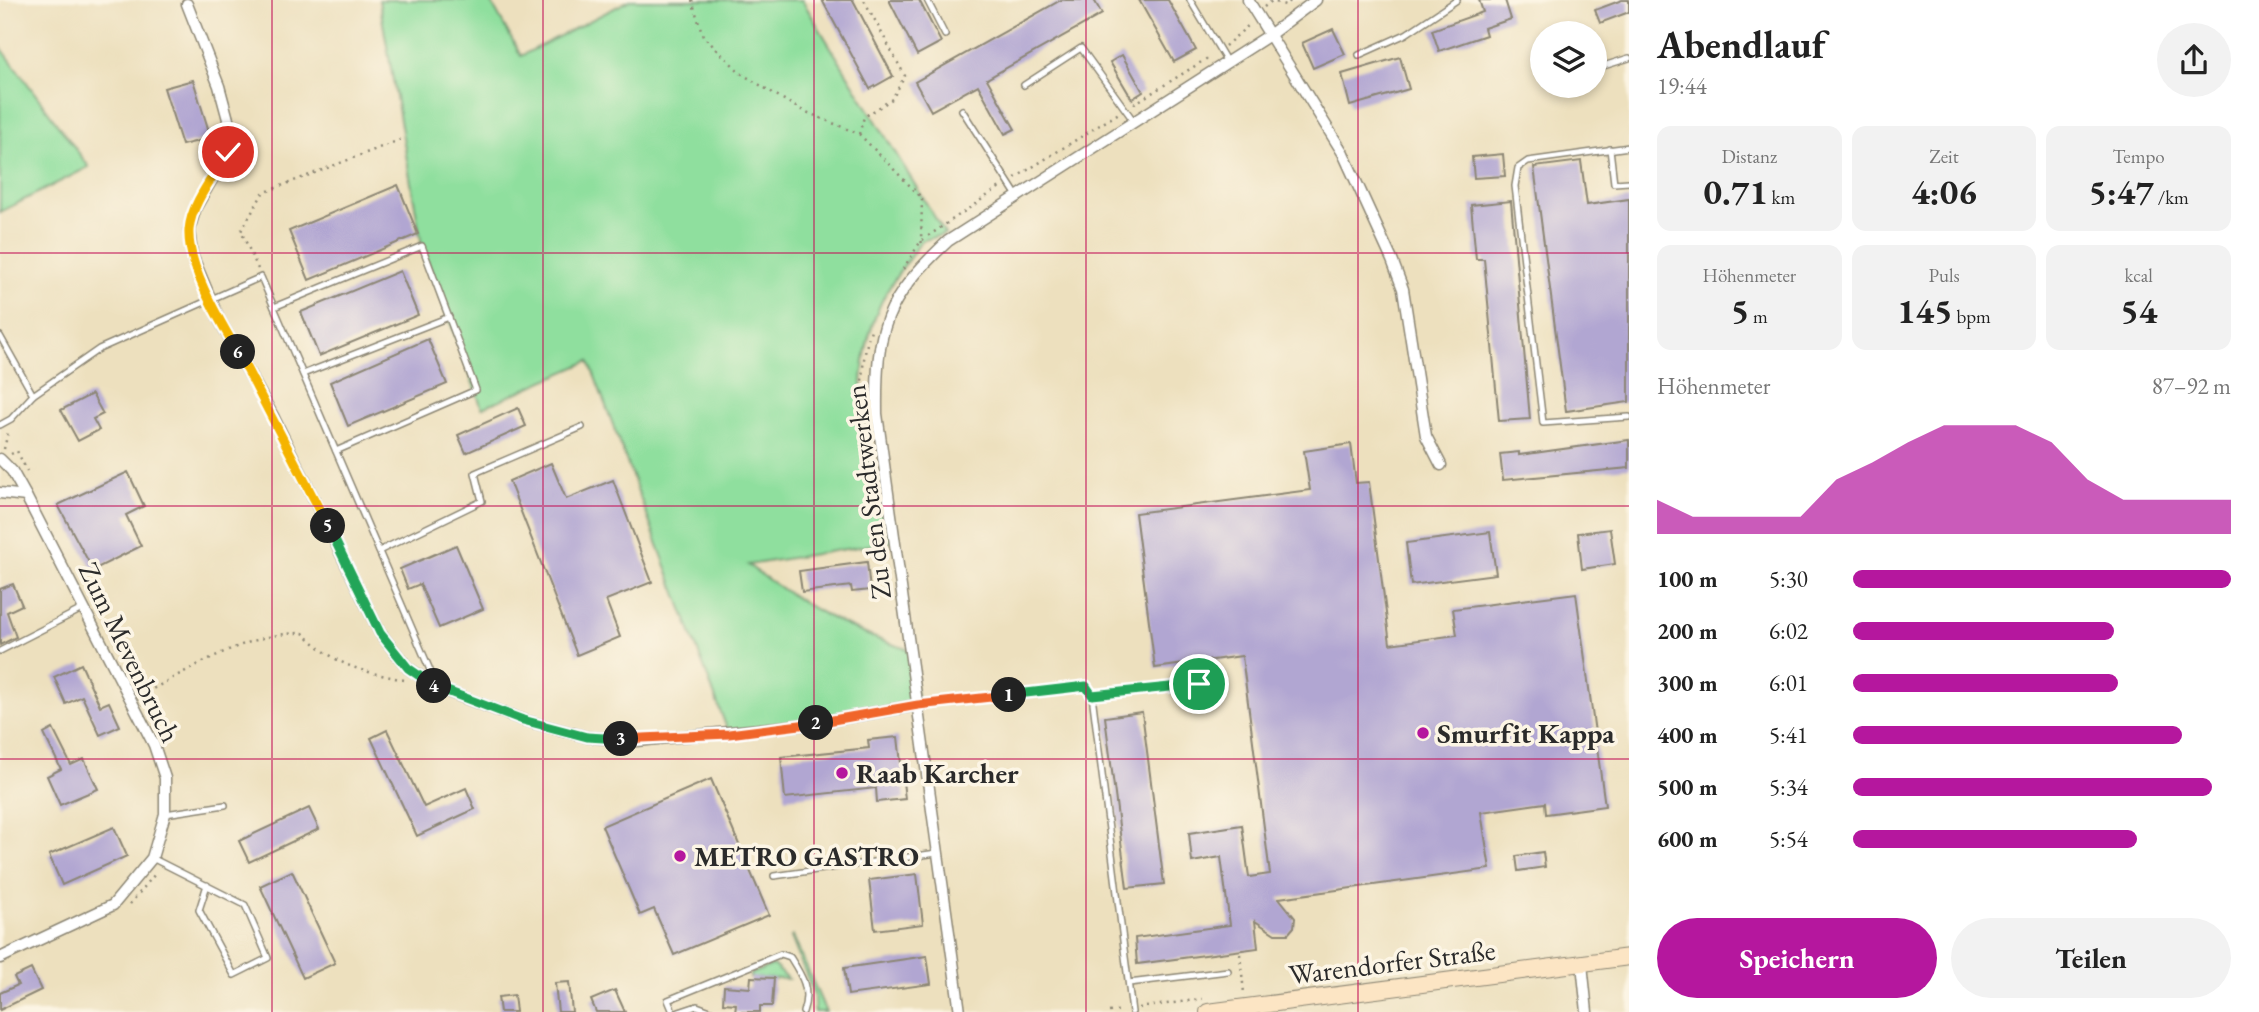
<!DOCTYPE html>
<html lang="de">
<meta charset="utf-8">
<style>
body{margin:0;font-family:"EB Garamond",serif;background:#f2f2f2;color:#222;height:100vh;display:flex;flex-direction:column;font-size:26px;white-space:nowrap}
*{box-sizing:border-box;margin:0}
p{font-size:23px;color:#767676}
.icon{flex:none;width:38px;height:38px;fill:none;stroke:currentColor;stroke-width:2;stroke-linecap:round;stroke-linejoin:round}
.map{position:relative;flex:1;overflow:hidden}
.details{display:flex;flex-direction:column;background:#fff;width:630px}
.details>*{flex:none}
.fabs{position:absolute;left:1530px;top:21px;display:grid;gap:14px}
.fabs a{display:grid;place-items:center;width:77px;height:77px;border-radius:50%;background:#fff;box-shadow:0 4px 10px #0003;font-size:35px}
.pin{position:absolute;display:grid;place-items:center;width:60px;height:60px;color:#fff;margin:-30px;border:4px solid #fff;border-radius:50%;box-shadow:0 2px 7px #0007}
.km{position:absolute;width:35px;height:35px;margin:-18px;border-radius:50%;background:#222;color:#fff;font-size:19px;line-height:35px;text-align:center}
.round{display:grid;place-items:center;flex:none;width:74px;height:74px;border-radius:37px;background:#f2f2f2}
.headline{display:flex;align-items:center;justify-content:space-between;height:119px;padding:0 28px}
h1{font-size:38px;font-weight:700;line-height:52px}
.metrics{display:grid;grid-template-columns:repeat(3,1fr);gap:10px;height:119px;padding:7px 28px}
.metrics div{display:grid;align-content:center;border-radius:14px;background:#f2f2f2;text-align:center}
.metrics b{font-size:35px;font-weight:700}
.metrics small{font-size:19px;font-weight:400}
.metrics p{font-size:19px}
.chart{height:196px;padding:14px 28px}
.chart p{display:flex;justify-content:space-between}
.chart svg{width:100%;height:126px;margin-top:7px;fill:#b5179e;opacity:.7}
.cta{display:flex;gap:14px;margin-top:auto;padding:14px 28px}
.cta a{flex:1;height:80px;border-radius:42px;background:#b5179e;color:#fff;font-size:28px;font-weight:700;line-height:80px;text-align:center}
.cta a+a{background:#f2f2f2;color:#222}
ul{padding:0 28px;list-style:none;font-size:23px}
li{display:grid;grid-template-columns:112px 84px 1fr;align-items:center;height:52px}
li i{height:18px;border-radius:9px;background:#b5179e}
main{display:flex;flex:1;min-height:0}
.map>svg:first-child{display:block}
.green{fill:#8fdf9e;stroke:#5d8564;stroke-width:2}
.building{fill:#b1a6d2}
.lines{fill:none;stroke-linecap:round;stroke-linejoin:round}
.lane-casing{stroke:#8c8674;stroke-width:8}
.street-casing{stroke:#8c8674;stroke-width:13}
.secondary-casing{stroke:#8c8674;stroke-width:18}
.path{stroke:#8c8674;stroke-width:2.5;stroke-dasharray:2 5;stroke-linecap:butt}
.lane{stroke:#fff;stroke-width:5}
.street{stroke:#fff;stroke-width:10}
.secondary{stroke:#fce5c4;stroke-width:16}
.split-1-casing{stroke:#fff;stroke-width:14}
.split-2-casing{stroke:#fff;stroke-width:14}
.split-3-casing{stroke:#fff;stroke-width:14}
.split-4-casing{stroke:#fff;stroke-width:14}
.split-5-casing{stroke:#fff;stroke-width:14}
.split-6-casing{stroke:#fff;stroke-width:14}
.split-7-casing{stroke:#fff;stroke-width:14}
.split-1{stroke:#22a559;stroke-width:9}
.split-2{stroke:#f0652b;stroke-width:9}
.split-3{stroke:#f0652b;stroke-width:9}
.split-4{stroke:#22a559;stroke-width:9}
.split-5{stroke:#22a559;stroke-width:9}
.split-6{stroke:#f5b400;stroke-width:9}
.split-7{stroke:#f5b400;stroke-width:9}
.grid{fill:none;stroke:#c2185b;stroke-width:2;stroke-opacity:0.55}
.poi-dot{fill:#b5179e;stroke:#fcf5e5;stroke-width:2.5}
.labels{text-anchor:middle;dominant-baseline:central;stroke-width:7;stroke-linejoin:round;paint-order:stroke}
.street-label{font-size:28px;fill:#2b2b2b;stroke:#fcf5e5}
.poi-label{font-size:28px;font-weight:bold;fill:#2b2b2b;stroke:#fcf5e5;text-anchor:start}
</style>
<main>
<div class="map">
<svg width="1629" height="1012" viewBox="0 0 1629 1012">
<rect width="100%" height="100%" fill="#fcf5e5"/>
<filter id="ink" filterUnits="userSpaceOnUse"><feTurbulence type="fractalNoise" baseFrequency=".0143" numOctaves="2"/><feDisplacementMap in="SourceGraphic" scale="14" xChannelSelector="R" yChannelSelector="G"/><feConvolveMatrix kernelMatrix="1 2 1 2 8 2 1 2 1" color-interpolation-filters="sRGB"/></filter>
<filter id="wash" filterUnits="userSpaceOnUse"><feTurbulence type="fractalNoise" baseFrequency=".00686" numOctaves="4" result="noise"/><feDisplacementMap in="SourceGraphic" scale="28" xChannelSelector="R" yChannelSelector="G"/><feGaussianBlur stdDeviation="1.57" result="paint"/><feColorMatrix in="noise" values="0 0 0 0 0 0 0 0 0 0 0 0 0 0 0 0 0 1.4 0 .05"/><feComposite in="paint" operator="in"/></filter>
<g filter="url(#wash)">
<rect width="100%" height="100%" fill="#ede0be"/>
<g class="green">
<path d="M379,0h111l31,56 109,-56h172l143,234 -24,7c-14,22 -34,45 -43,69 -33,79 -10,154 17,231l-147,24c51,38 101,67 162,85l8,55 -189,29 -140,-373 -107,47 -60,-162z"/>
<polygon points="0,46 89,167 0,212"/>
<polygon points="793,936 826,1012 815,1012 814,995 791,937"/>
<polygon points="773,965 788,979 750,978 750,974"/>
</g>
<g id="blocks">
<g class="building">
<polygon points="822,0 853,0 893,76 870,89"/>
<polygon points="889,0 919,0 941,42 917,55"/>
<polygon points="1061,0 1094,0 1102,14 987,79 1015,129 1005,134 978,85 931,111 915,82"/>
<polygon points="1139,0 1168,0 1196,50 1174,62"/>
<polygon points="1479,0 1505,0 1511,19 1484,28 1486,35 1439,51 1432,30 1483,12"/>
<polygon points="1622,0 1629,0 1629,12 1600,23 1595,10"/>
<polygon points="1333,29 1345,54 1313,68 1302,43"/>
<polygon points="1122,55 1143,92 1132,99 1110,62"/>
<polygon points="1400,57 1409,89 1350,106 1342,74"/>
<polygon points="193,80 211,138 182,145 164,88"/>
<polygon points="1503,154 1505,176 1474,178 1472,157"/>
<polygon points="1581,161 1587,205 1629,199 1629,402 1566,411 1534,167"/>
<polygon points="398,185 418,234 309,280 289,231"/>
<polygon points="1511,201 1530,419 1499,421 1484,259 1476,259 1471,205"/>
<polygon points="400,271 418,315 319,356 301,312"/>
<polygon points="428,339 447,384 348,426 330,382"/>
<polygon points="92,394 103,414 93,419 99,430 78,441 61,410"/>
<polygon points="518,408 526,426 466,453 458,435"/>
<polygon points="1629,440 1629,468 1503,480 1500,454 1519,452 1519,455"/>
<polygon points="1351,444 1356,483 1369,482 1390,644 1457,635 1453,609 1576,593 1605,806 1546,814 1545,803 1481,812 1490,869 1279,898 1295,918 1294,927 1288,934 1275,934 1255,921 1258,948 1137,964 1135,938 1230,925 1221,857 1192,862 1189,833 1242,825 1249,877 1270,874 1242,656 1155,668 1135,513 1310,490 1304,451"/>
<polygon points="551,463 566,499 613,480 652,582 606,600 620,637 577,655 509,481"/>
<polygon points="128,472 144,506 126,515 141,546 93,570 58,505"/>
<polygon points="1610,529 1615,564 1582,569 1578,533"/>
<polygon points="1490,532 1496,574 1411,585 1406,543"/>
<polygon points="456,545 483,609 439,628 420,584 408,589 400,569"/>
<polygon points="867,562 870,590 852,592 851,586 802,592 799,571"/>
<polygon points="13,584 22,605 7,612 16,637 0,645 0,589"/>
<polygon points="81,664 100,706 109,702 120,726 100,735 82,696 66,704 54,677"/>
<polygon points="1142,712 1164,884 1127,888 1105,717"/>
<polygon points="53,729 71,765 84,759 98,789 60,805 47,776 61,769 44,734"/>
<polygon points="387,730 424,807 466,788 475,809 417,836 371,738"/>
<polygon points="898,737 905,799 877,802 876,788 785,798 781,757 869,748 868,740"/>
<polygon points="711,779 769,915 674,955 654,909 640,915 602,826"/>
<polygon points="309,808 319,829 249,862 239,841"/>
<polygon points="114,827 127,856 62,885 49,855"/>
<polygon points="1543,852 1545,867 1518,871 1516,856"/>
<polygon points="292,871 335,963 303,978 260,886"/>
<polygon points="917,874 923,924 875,930 869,880"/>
<polygon points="927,956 931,984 848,995 844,968"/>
<polygon points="31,969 41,990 0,1010 0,993 18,985 14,977"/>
<polygon points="751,977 774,978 772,1006 760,1006 760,1012 735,1012 736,1004 723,1003 724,986 750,988"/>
<polygon points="569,982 572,1012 558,1012 555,983"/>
<polygon points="615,990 625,1012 596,1012 591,1000"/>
<polygon points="514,995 516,1012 500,1012 498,997"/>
</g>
</g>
</g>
<g filter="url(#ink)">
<use href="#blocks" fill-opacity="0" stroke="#8c8674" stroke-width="2"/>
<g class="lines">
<defs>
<g id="lane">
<polyline points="927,0 945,35"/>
<polyline points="1190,0 1227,62"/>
<polyline points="1359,55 1406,34 1457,0"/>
<polyline points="1594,69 1629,58"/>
<polyline points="1024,85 1081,48 1133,120"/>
<polyline points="962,110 1017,196"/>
<polyline points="1629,147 1528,161 1518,168 1515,186 1543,423 1629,417"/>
<polyline points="1610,149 1614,183 1629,182"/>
<polyline points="274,307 422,246 476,390 336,451"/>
<polyline points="0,336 33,395"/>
<polyline points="303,374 449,317"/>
<polyline points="0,425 11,419 33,395 99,349 261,277 436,684"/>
<polyline points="379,551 482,501 475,473 582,427"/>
<polyline points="0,651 84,608"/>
<polyline points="1092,695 1132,1012"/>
<polyline points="918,705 1086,686 1092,695 1199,684"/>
<polyline points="165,814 225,805"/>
<polyline points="152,858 245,905 268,958 234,975 199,910 207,885"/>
<polyline points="774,876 937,853"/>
<polyline points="1129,983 1228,971"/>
<path d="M673,1012l-5,-12 113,-46 9,3c12,19 21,32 13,55"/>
<polyline points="679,1012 697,1006 713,1012"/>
</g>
<g id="street">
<polyline points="1248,0 1343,153 1392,260 1403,289 1426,436 1441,465"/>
<polyline points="187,4 219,86 229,123 228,152 196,207 189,230 192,255 219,319 274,418 380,633 408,668 438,688 523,720 587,737 637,741 810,724 918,705"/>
<polyline points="0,459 12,471 26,496 154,745 165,778 165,814 152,858 113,905 0,958"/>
<polyline points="0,493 26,496"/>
<polyline points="1582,964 1587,1012"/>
<path d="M960,1012l-83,-598c-1,-87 7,-113 71,-173l320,-205 48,-36"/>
</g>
<polyline id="secondary" points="1208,1012 1629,957"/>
</defs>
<use href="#lane" class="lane-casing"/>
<use href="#street" class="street-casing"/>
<use href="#secondary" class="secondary-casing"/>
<g class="path">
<polyline points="692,0 703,36 742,74 799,109 859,134 922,198 921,241 924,247"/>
<polyline points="1264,7 1272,1 1285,5 1292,0"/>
<polyline points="1225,46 1249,25"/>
<polyline points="1134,104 1211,56"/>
<polyline points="859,134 864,117 892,99 905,76 864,0"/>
<polyline points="1015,178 1119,113"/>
<polyline points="258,269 241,231 263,193 402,139"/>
<polyline points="903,269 921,241 1000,187"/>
<polyline points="4,449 8,432"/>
<polyline points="11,454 17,451 27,471"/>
<path d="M871,471c-8,-48 -16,-97 1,-144"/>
<path d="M141,695c51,-26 103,-62 162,-62 37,35 52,36 101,47"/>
<polyline points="130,904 155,874"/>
<polyline points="1240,954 1244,993"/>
<polyline points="1139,1008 1202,999"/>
<polyline points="1109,1012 1122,1010"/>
</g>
<use href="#lane" class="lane"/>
<use href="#street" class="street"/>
<use href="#secondary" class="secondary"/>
</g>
</g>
<g class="lines" filter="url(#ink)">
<defs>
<polyline id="split-1" points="1009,695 1086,686 1092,695 1199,684"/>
<polyline id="split-2" points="816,723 918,705 1009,695"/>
<polyline id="split-3" points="621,739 729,734 816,723"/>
<polyline id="split-4" points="434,686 523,720 587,737 621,739"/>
<polyline id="split-5" points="328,526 380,633 408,668 434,686"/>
<polyline id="split-6" points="238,352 328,526"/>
<path id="split-7" d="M228,152c-13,23 -37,51 -39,78 -2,37 31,91 49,122"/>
</defs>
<use href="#split-1" class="split-1-casing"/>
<use href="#split-2" class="split-2-casing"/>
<use href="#split-3" class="split-3-casing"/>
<use href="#split-4" class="split-4-casing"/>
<use href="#split-5" class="split-5-casing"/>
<use href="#split-6" class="split-6-casing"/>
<use href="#split-7" class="split-7-casing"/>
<use href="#split-1" class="split-1"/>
<use href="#split-2" class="split-2"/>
<use href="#split-3" class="split-3"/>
<use href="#split-4" class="split-4"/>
<use href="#split-5" class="split-5"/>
<use href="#split-6" class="split-6"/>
<use href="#split-7" class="split-7"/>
</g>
<path class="grid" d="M272,0v1012M543,0v1012M814,0v1012M1086,0v1012M1358,0v1012M0,253h1629M0,506h1629M0,759h1629"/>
<g class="poi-dot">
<circle cx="1423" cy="733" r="7"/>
<circle cx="842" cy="773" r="7"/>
<circle cx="680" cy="856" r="7"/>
</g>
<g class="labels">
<g class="street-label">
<text transform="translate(868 492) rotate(-97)">Zu den Stadtwerken</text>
<text transform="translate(130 652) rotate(64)">Zum Mevenbruch</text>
<text transform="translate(1392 962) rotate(-7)">Warendorfer Straße</text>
</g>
<g class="poi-label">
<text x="1437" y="733">Smurfit Kappa</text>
<text x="856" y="773">Raab Karcher</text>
<text x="694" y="856">METRO GASTRO</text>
</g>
</g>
</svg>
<div class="fabs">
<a><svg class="icon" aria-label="layers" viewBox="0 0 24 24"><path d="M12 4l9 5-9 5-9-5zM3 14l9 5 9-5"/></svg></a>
</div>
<div class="pin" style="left:1199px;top:684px;background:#1e9e55"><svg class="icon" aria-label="arrive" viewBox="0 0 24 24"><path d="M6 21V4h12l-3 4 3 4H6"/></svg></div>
<div class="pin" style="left:228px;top:152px;background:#d93025"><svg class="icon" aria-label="check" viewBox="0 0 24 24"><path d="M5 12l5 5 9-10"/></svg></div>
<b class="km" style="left:1009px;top:695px">1</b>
<b class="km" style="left:816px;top:723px">2</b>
<b class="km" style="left:621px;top:739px">3</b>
<b class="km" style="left:434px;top:686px">4</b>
<b class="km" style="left:328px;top:526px">5</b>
<b class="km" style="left:238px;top:352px">6</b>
</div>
<section class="details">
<div class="headline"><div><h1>Abendlauf</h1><p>19:44</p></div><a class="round"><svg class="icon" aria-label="share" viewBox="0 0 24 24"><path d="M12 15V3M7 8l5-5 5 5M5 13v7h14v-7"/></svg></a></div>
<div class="metrics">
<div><p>Distanz</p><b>0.71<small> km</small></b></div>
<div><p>Zeit</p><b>4:06</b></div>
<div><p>Tempo</p><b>5:47<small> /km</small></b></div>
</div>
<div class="metrics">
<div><p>Höhenmeter</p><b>5<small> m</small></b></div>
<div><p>Puls</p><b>145<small> bpm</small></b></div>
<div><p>kcal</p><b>54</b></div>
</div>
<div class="chart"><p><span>Höhenmeter</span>87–92 m</p>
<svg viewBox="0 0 160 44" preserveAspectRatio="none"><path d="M0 44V32L10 38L20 38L30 38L40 38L50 25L60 19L70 12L80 6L90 6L100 6L110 12L120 25L130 32L140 32L150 32L160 32V44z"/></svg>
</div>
<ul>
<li><b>100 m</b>5:30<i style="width:100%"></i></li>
<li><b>200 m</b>6:02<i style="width:69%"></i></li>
<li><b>300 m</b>6:01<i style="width:70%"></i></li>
<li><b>400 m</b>5:41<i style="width:87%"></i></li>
<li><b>500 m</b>5:34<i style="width:95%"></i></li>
<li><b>600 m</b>5:54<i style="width:75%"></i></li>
</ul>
<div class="cta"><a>Speichern</a><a>Teilen</a></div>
</section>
</main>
